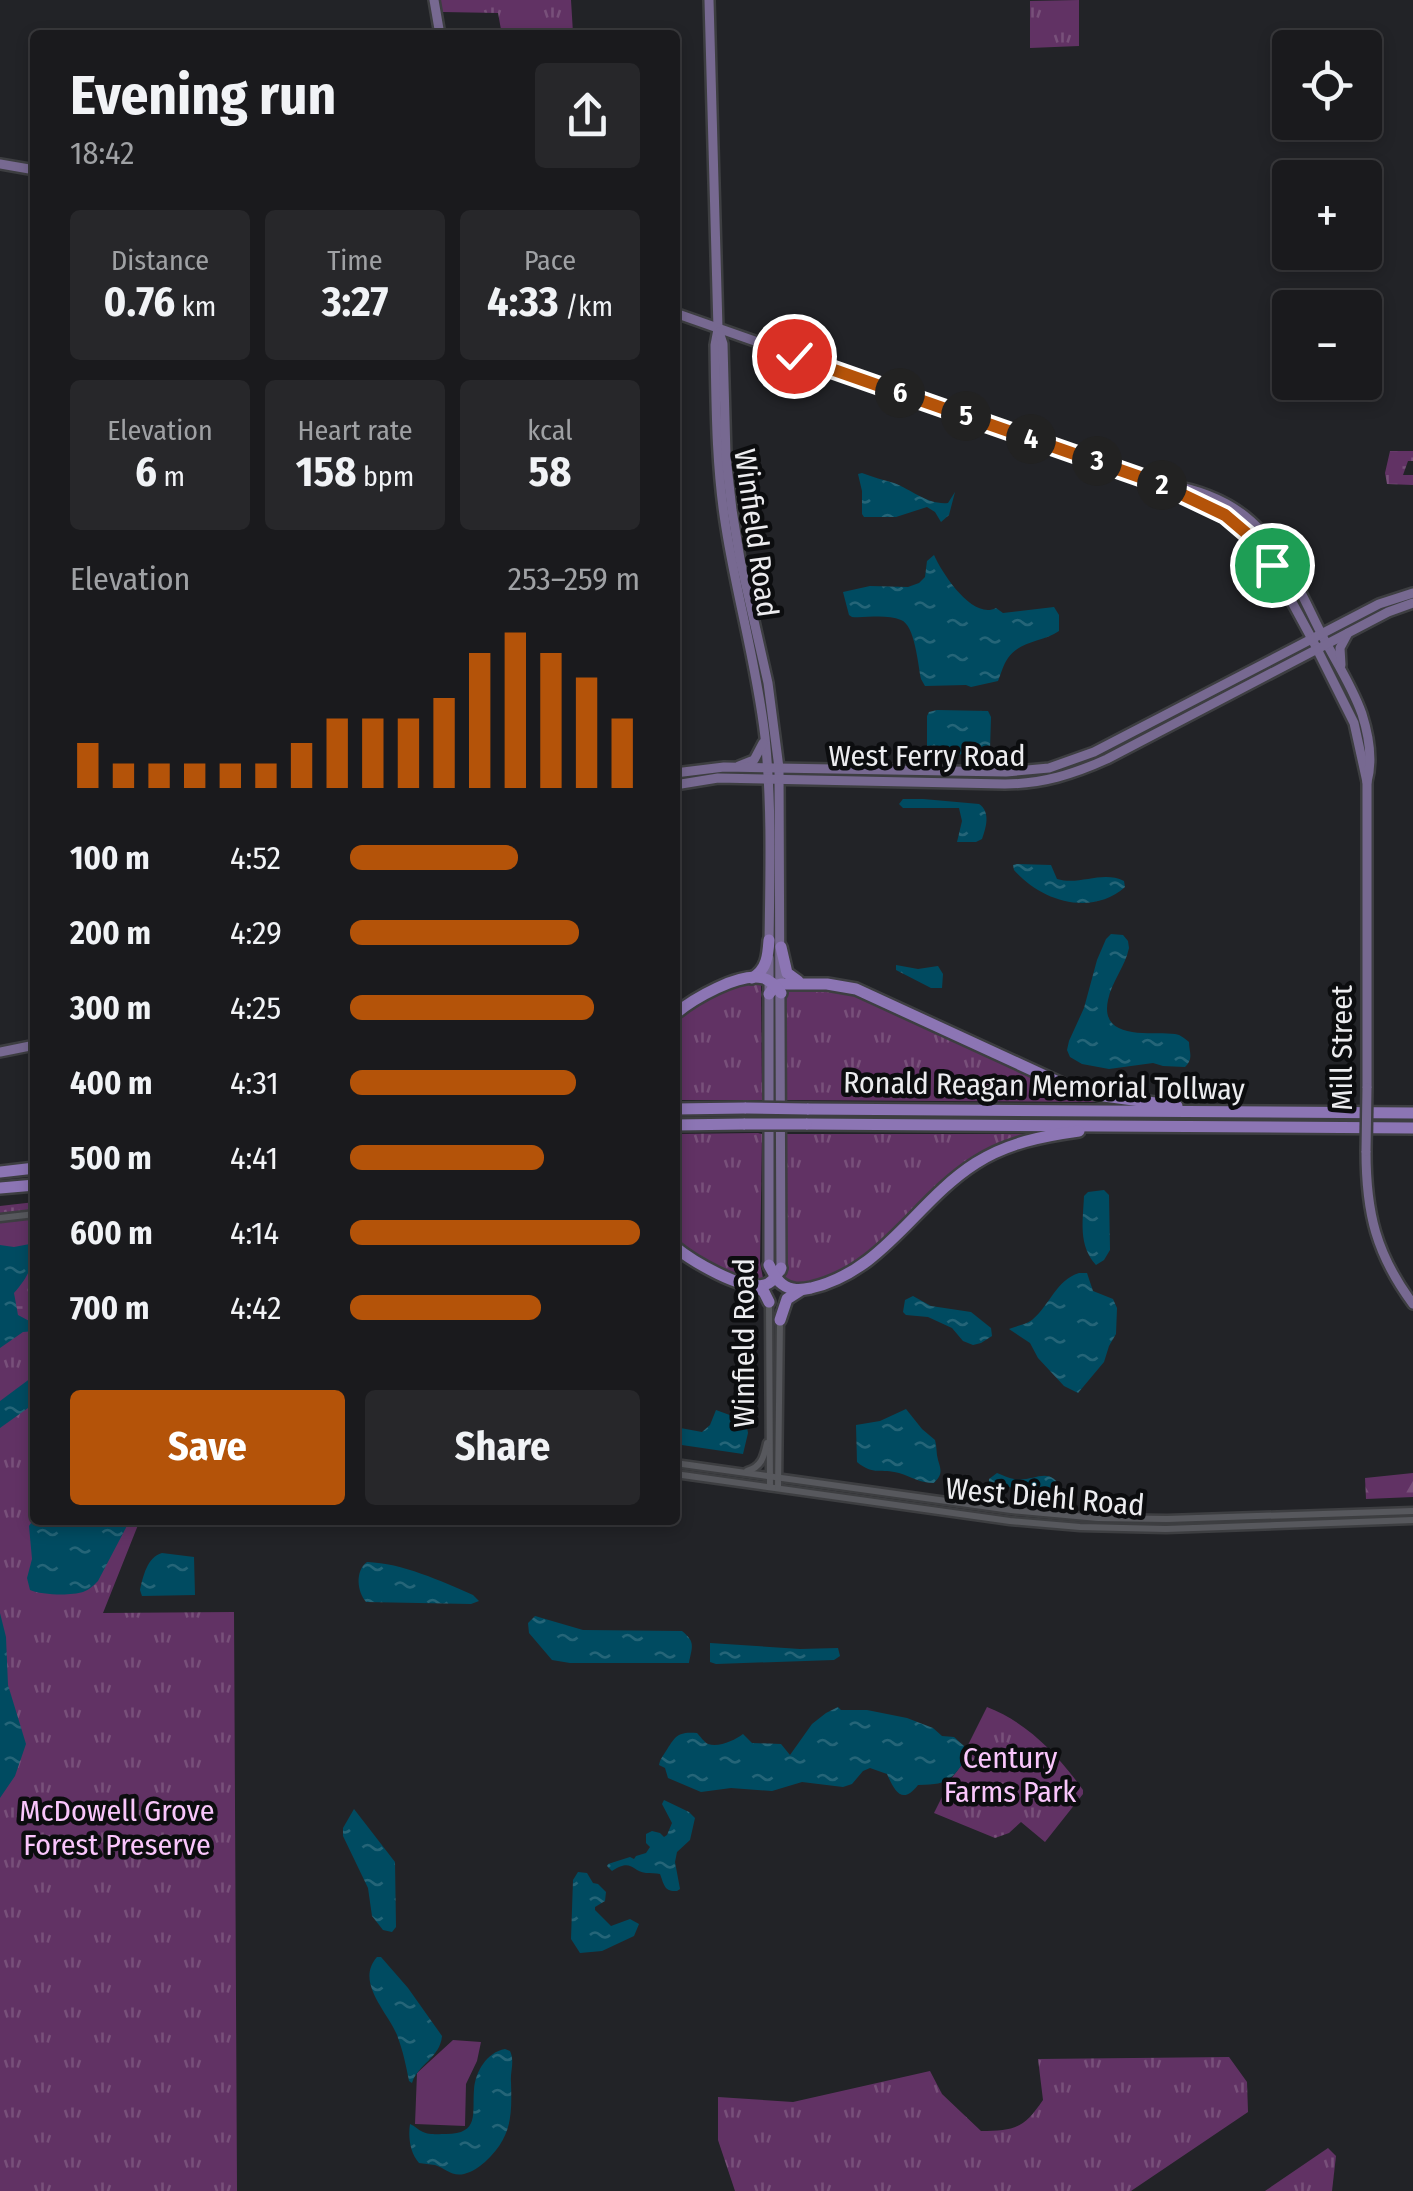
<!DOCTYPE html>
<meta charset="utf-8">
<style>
body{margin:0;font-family:"Fira Sans Condensed",sans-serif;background:#27272a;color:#f1f3f6;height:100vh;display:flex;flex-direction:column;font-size:38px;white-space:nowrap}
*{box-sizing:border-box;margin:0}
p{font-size:32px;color:#9fa1a4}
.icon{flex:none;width:55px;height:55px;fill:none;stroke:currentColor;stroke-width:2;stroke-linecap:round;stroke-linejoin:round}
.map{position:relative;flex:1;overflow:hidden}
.panel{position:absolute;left:30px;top:30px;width:650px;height:1495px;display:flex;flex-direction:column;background:#1a1a1d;border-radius:10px;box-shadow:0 5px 15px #0003,0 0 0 2px #38383b}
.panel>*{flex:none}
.fabs{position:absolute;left:1272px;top:30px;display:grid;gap:20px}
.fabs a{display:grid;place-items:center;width:110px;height:110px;border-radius:10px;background:#1a1a1d;box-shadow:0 5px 15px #0003,0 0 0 2px #38383b;font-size:50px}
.pin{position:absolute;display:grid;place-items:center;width:85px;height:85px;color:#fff;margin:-42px;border:5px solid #fff;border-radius:50%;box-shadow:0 2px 10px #0007}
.km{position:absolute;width:50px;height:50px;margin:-25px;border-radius:50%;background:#222;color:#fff;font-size:28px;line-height:50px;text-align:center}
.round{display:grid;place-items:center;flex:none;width:105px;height:105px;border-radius:10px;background:#27272a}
.overview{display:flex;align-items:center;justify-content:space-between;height:170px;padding:0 40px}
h1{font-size:55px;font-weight:700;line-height:75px}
.figures{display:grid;grid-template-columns:repeat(3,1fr);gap:15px;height:170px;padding:10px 40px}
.figures div{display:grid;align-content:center;border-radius:10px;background:#27272a;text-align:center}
.figures b{font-size:42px;font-weight:700}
.figures small{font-size:28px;font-weight:400}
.figures p{font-size:28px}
.chart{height:280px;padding:20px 40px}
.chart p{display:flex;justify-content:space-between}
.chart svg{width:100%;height:180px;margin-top:10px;stroke:#b45309;stroke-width:6}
.cta{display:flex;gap:20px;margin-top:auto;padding:20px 40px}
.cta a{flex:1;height:115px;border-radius:10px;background:#b45309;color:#fff;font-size:40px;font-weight:700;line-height:115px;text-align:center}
.cta a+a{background:#27272a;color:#f1f3f6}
ul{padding:0 40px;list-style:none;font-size:32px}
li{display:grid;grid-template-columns:160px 120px 1fr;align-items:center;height:75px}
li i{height:25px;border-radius:12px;background:#b45309}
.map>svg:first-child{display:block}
.grass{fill:url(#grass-tufts)}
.forest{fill:url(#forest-firs)}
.wetland{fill:url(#wetland-marsh)}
.garden{fill:#613264}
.water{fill:url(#water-ripples)}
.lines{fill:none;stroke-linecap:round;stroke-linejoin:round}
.minor-casing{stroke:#3d3e41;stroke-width:11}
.major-casing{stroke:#3d3e41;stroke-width:14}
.highway-casing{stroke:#3d3e41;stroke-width:16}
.minor{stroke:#57585d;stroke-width:6}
.major{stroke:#776991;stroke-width:9}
.highway{stroke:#8c75b4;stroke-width:11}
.major-bridge-casing{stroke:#3d3e41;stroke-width:14;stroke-linecap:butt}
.highway-bridge-casing{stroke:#3d3e41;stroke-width:16;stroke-linecap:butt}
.major-bridge{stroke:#776991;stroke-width:9}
.highway-bridge{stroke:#8c75b4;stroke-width:11}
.route-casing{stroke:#fff;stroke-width:20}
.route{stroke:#b45309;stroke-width:12}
.labels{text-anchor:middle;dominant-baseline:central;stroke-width:9;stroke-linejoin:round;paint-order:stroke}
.street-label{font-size:30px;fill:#ececef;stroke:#0c0d0f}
.park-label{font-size:30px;fill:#fac6fc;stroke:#0c0d0f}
</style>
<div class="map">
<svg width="1413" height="2191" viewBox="0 0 1413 2191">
<defs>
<pattern id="grass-tufts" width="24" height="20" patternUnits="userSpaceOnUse" patternTransform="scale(2.5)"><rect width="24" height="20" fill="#613264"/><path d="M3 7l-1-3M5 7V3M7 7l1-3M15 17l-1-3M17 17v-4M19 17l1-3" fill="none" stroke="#78507a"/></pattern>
<pattern id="forest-firs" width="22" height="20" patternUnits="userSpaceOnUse" patternTransform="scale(2.5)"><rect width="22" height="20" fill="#613264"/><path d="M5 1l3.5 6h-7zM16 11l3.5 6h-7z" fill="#78507a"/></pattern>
<pattern id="wetland-marsh" width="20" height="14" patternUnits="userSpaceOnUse" patternTransform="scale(2.5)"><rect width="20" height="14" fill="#613264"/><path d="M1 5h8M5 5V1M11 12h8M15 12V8" fill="none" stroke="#78507a"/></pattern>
<pattern id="water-ripples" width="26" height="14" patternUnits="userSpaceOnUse" patternTransform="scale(2.5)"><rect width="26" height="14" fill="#004b61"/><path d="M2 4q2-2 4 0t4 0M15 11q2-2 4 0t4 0" fill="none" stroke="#256578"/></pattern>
</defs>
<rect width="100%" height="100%" fill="#222327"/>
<g class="grass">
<polygon points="438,0 571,0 573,33 502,35 498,13 443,12"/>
<polygon points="1079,0 1079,46 1030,48 1030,1"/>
<path d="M761,980l1,120h-87v-80c27,-21 54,-32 86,-40z"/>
<polygon points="784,989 818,989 861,996 1106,1102 784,1100"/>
<polygon points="758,1133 762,1134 760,1263 764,1283 711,1266 675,1242 675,1134"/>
<polygon points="783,1133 787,1134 1035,1134 994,1148 872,1252 846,1269 800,1285 783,1281"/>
<polygon points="35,1202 35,1520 140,1520 103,1613 234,1612 237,2191 0,2191 0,1206"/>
<path d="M987,1707c41,16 71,48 96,83v4l-38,48 -24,-20 -12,11 -14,5 -61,-25 17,-34 15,-20v-10z"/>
<path d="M1229,2057l18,25 1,30 -117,79h-396l-17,-51v-43l75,5 137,-31 12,23 39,37c34,0 43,-3 62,-31l-5,-41z"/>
<polygon points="1328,2148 1336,2156 1332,2191 1265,2191"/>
</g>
<polygon class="forest" points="1413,1473 1413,1497 1366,1499 1365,1478"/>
<g class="wetland">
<polygon points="1390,451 1413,451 1413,461 1408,461 1403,475 1413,475 1413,485 1387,484 1385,473"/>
<polygon points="35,1259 35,1324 18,1316 14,1293 28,1275"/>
</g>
<polygon class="garden" points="453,2040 481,2042 477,2061 466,2084 465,2126 415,2124 417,2073"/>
<g class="water">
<path d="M862,473c10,4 22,7 32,10 18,7 34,22 54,20l7,-11 -6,23 -8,7 -6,-10 -8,-5 -31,10h-32l-2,-3v-23l-4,-17z"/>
<path d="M934,555c9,20 39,65 62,53l7,5 51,-6 5,8v16c-16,11 -40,10 -51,27 -5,7 -7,16 -10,23l-27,6 -5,-2 -41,1 -4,-7c-3,-14 -6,-54 -20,-59 -14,-6 -35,-2 -49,-3l-3,-2 -6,-23 27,-6 38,1 11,-4 6,-6 2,-16z"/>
<polygon points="937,710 988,711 991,717 990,750 984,753 932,756 927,754 927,716 929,712"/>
<path d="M903,799h20l56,5c12,8 7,24 3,35l-6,3h-19l5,-21 -3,-13h-56l-4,-4z"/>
<path d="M1017,864l34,1 6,14c23,7 45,-9 67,2l1,6c-34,30 -84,14 -111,-17l-1,-5z"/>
<path d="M1111,934l12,1 5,6 1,7c-4,19 -17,33 -21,52 -9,42 45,31 67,34 6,1 9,4 14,8 0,10 5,16 -4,25l-22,-1 -10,-3 -44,6 -27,-5 -12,-7 -3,-7 2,-9 15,-33 13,-48 9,-21z"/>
<polygon points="896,965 918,969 938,966 943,974 942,988 931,988 896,970"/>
<path d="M1104,1190l5,5 1,55 -6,10 -8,5c-18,-20 -13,-44 -12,-69l4,-4z"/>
<path d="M35,1243c-1,21 -6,33 -21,50l4,22 17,9v7l-12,1 -23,16v-103l14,2z"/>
<path d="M1079,1273h8l6,18 20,8 4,9 -1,26 -7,12 -5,16 -26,31 -14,-7 -26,-28 -8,-15 -21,-14c7,-3 16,-4 23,-9 18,-15 24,-40 47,-47z"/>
<polygon points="913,1296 931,1306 971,1312 991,1328 992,1336 981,1343 973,1345 963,1341 952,1328 928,1317 906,1315 903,1312 905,1300"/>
<polygon points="35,1375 35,1403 0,1428 0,1401"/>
<path d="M906,1409l16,20 13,11c2,7 1,13 3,20 3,10 5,14 -4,23 -14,0 -22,-6 -35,-10 -18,-5 -25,3 -42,-11l-1,-37 24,-4z"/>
<polygon points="716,1410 746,1421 748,1433 743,1454 675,1444 675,1427 702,1432 710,1425"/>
<path d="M997,1473c6,2 11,5 17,6 19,4 36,-15 47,10l-3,7h-3l-14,-3h-18l-18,-8 -8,2 -8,-4v-4z"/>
<path d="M35,1506v14h95l-32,61c-4,4 -9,9 -15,11 -12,4 -42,3 -53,-2l-3,-12 5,-19 -3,-33 4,-6 -2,-10z"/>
<path d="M162,1553l32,4 1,38 -53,1 -2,-6c3,-13 7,-33 22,-37z"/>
<path d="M367,1562c35,1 74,19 106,33l6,6 -8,3 -105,-2c-9,-11 -11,-31 1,-40z"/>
<polygon points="0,1613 6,1637 8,1685 26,1744 15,1776 0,1798"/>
<path d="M535,1616l48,14 99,1c14,11 10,16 7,32h-119l-18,-3 -23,-27 -1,-10z"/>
<polygon points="710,1643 800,1649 838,1648 840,1656 834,1660 716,1664 710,1662"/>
<path d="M838,1707l3,3h26l40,8 26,10 9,8 12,1 10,9 2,13c-17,24 -19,25 -48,26 -16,21 -24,5 -31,-11l-17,-6 -7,3 -11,13 -9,3 -41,-5 -30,9 -41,-3 -30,4 -33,-14 -3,-10 -6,-3c1,-6 4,-9 7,-14 9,-14 11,-20 31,-18 2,2 8,10 11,11 11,4 27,-4 35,-10l9,9 29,1 9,11 22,-31 14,-11z"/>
<path d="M664,1800l25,12 6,6 -5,22 -13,12 -2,10 5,27 -3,2c-13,1 -13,-7 -17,-17 -4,-1 -9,-1 -14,-1 -15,-2 -14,-15 -34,-2l-5,-5 1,-2 22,-7 4,2 2,-3 10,-3 4,-6 -4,-4v-9l6,-3 8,2 4,4 3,-2 5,-12 -10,-19z"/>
<polygon points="354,1809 395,1862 396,1927 392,1932 383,1930 372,1916 368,1888 343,1836 343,1828"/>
<polygon points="578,1872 587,1873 593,1883 598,1884 606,1892 605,1901 595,1907 595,1910 611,1926 630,1919 639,1924 634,1936 602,1951 580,1953 571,1939 573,1880"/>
<path d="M377,1957h4l27,31 34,48c-2,22 -24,28 -30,47l-3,-2c-3,-16 -6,-30 -12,-46 -10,-24 -42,-53 -20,-78z"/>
<path d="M505,2049l5,2c5,11 0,20 1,31 1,34 1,55 -26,80 -6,5 -13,10 -21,12 -12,3 -19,-6 -29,-9 -6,-1 -11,-1 -16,-2 -9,-10 -11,-26 -9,-39 5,2 8,6 13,8 5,3 17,2 23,2 34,0 26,-21 28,-44 1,-18 13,-38 31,-41z"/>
</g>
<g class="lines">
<defs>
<g id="minor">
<polyline points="0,1218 35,1214"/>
<polyline points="769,1303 770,1487"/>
<polyline points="675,1463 1011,1510 1098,1518 1167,1519 1413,1511"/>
<path d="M747,1471c15,-4 17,-15 20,-28"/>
<polyline points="675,1474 1010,1521 1080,1527 1166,1529 1413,1520"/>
<polyline points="778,1488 780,1319"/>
</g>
<g id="major">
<polyline points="434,0 440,35"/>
<path d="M709,0l9,329 -3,16c1,61 1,122 11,183 11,70 31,138 39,209 7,68 5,137 4,205"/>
<polyline points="0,164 35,170"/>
<polyline points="675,313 1142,477 1225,515 1251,537 1267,556 1312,639 1354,723 1367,782"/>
<polyline points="719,332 723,344 726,457 732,510 740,559 768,683 779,768 781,1271"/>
<path d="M1168,485c27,4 55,14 77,31 39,31 57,81 79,123 13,24 29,49 38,75 7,22 11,46 5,68v306"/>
<polyline points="1341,665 1340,648 1348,633"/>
<polyline points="739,766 754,760 763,743"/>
<polyline points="675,773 724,767 1006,772 1049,768 1094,752 1379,604 1413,593"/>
<path d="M675,785l43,-7 287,6c37,0 69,-10 102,-25l281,-147 25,-9"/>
<polyline points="0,1052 35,1045"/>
<path d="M1366,1151c0,62 10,103 47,153"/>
<polyline points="769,1267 769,958"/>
</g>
<g id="highway">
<polyline points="781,947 787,973 798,981"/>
<path d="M752,978c15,-8 16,-23 17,-38"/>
<polyline points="769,994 775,986 781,984 827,984 856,989 1069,1087 1104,1096 1177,1106"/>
<path d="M675,1014c18,-15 64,-42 88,-36 8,2 13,9 18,15"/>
<polyline points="675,1109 746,1108"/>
<polyline points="807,1109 1413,1113"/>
<polyline points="806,1124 1413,1128"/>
<polyline points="675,1125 745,1124"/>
<polyline points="0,1172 35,1168"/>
<polyline points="0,1188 35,1185"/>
<path d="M675,1247c17,14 67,44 89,38 9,-2 12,-10 17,-17"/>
<path d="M769,1265c4,7 7,15 13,19 9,7 19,6 29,4 73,-17 105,-87 165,-125 31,-20 67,-27 103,-32"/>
<polyline points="754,1285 764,1292 769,1302"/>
<polyline points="780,1320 787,1299 801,1290"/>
</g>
</defs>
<use href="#minor" class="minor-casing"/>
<use href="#major" class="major-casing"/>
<use href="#highway" class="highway-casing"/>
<use href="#minor" class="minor"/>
<use href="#major" class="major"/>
<use href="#highway" class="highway"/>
<defs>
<polyline id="major-bridge" points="1366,1151 1367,1088"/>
<g id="highway-bridge">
<polyline points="746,1108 807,1109"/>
<polyline points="745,1124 806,1124"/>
</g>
</defs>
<use href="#major-bridge" class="major-bridge-casing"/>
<use href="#highway-bridge" class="highway-bridge-casing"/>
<use href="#major-bridge" class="major-bridge"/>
<use href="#highway-bridge" class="highway-bridge"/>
</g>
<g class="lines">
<defs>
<polyline id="route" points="794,356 1160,484 1225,515 1252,538 1272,565"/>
</defs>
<use href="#route" class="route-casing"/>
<use href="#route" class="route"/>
</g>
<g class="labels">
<g class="street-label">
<text transform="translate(756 533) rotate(82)">Winfield Road</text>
<text x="927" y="756">West Ferry Road</text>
<text transform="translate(1342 1048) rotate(-90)">Mill Street</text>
<text transform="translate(1044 1086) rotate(1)">Ronald Reagan Memorial Tollway</text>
<text transform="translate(744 1343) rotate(-90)">Winfield Road</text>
<text transform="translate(1045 1497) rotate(5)">West Diehl Road</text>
</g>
<g class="park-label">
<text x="1010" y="1758">Century<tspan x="1010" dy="34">Farms Park</tspan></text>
<text x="117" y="1811">McDowell Grove<tspan x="117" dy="34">Forest Preserve</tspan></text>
</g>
</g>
</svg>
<div class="fabs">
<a><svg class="icon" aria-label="locate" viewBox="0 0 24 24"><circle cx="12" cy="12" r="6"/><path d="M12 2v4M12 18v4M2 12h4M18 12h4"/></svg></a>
<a>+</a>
<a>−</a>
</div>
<div class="pin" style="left:1272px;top:565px;background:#1e9e55"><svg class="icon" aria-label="arrive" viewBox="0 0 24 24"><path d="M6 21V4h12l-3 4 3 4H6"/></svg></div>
<div class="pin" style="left:794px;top:356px;background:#d93025"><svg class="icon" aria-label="check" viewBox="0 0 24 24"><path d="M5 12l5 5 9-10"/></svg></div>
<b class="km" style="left:1162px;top:485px">2</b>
<b class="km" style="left:1097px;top:461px">3</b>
<b class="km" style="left:1031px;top:439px">4</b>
<b class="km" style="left:966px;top:416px">5</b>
<b class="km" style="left:900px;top:393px">6</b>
<section class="panel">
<div class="overview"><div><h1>Evening run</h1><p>18:42</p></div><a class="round"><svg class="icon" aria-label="share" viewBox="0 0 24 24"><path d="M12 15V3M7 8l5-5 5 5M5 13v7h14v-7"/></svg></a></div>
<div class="figures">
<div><p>Distance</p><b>0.76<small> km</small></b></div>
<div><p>Time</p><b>3:27</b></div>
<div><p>Pace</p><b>4:33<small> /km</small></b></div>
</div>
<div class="figures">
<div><p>Elevation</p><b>6<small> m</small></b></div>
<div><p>Heart rate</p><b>158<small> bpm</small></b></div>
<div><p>kcal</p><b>58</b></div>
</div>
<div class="chart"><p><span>Elevation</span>253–259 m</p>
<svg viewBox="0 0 160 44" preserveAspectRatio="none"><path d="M5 44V33M15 44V38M25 44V38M35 44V38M45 44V38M55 44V38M65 44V33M75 44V27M85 44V27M95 44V27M105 44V22M115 44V11M125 44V6M135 44V11M145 44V17M155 44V27"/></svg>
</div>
<ul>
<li><b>100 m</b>4:52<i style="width:58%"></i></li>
<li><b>200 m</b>4:29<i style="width:79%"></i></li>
<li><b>300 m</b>4:25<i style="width:84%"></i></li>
<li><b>400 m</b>4:31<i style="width:78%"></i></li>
<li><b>500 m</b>4:41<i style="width:67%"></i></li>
<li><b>600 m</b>4:14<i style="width:100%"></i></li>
<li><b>700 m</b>4:42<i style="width:66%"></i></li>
</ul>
<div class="cta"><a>Save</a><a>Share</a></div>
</section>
</div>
